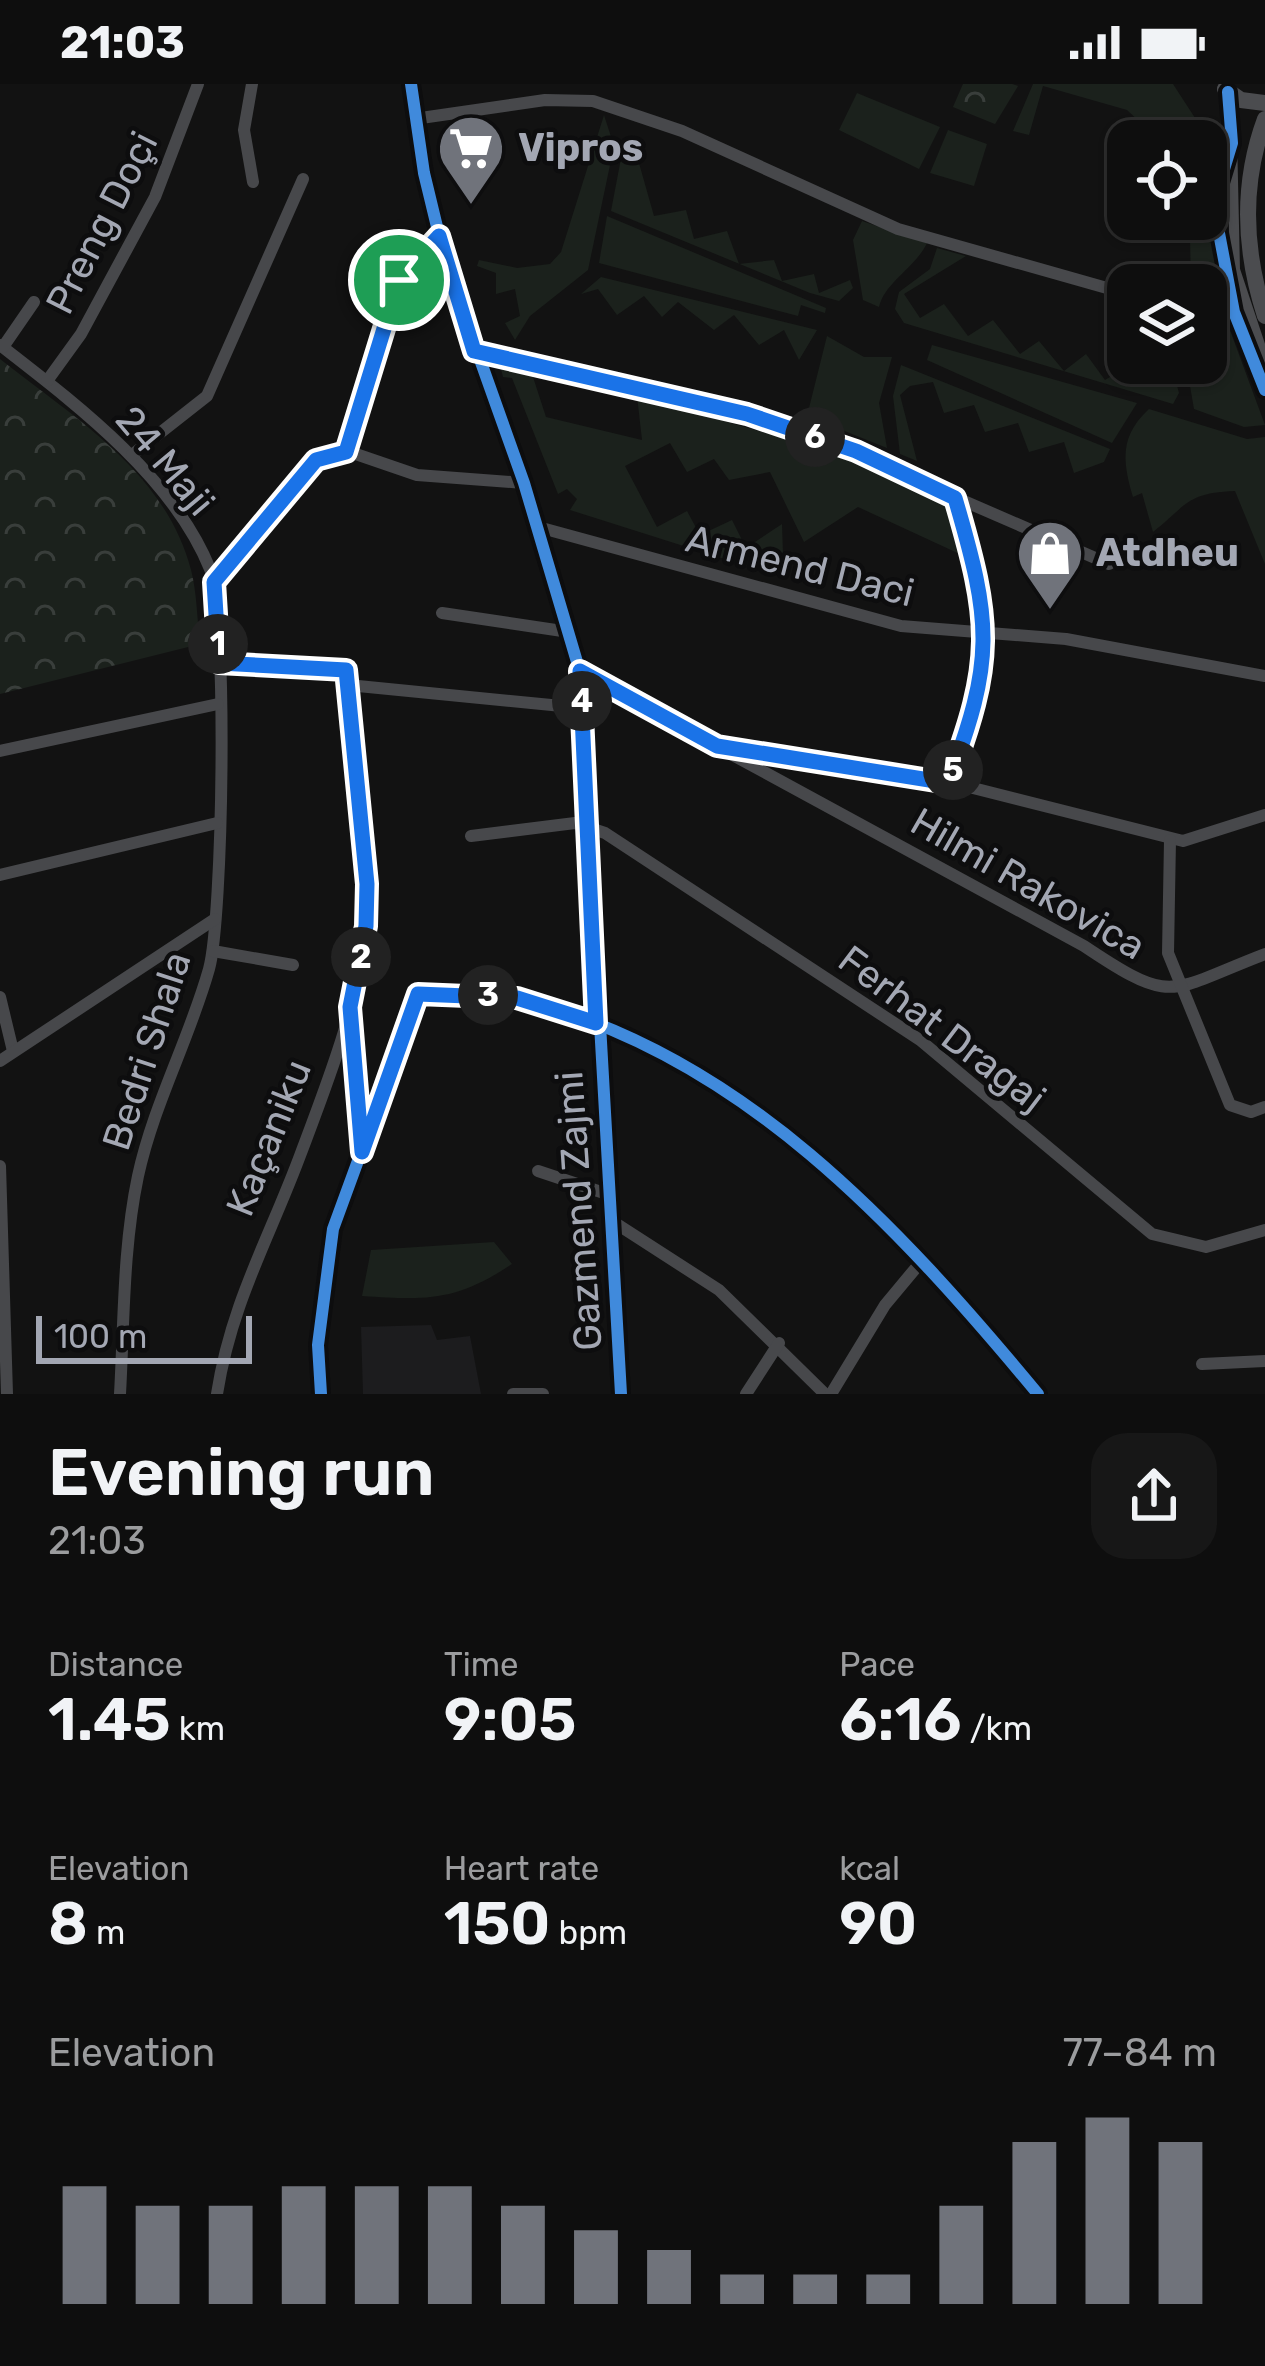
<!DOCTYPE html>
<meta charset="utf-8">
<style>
body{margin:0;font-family:Rubik,sans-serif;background:#171717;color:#f1f3f6;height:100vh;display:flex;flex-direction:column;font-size:45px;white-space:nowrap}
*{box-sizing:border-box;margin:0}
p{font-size:39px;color:#9b9c9e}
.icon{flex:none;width:66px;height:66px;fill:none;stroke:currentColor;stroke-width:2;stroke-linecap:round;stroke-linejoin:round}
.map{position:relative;height:1310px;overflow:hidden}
.sheet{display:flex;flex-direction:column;background:#0e0e0e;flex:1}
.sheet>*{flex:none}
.controls{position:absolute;left:1107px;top:36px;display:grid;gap:24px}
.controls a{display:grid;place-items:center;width:120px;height:120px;border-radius:24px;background:#0e0e0e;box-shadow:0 3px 9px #0004,0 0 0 3px #2e2e2e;font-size:60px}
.scale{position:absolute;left:36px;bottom:30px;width:216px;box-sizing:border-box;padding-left:12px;border:6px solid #a3a7b3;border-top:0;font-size:33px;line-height:42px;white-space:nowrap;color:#a3a7b3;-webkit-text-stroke:9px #0d0d0e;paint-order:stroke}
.pin{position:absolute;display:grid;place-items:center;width:102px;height:102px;color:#fff;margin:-51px;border:6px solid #fff;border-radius:50%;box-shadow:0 3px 12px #0007}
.km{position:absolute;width:60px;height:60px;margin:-30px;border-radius:50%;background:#222;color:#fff;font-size:33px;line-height:60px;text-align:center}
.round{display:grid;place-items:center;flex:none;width:126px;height:126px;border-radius:36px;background:#171717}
.summary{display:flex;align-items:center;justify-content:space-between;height:204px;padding:0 48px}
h1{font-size:66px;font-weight:600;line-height:90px}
.metrics{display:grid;grid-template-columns:repeat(3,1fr);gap:18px;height:204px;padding:12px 48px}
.metrics div{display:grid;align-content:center}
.metrics b{font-size:60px;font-weight:600}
.metrics small{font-size:33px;font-weight:400}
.metrics p{font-size:33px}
.chart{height:336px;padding:24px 48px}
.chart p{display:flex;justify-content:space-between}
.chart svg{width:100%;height:216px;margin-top:12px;stroke:#70737b;stroke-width:6}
.status{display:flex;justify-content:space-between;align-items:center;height:84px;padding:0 60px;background:#0e0e0e;direction:ltr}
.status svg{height:33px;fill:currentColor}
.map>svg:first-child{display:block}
.built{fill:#1c1c1e}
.green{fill:#1b211c}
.forest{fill:url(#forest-crowns)}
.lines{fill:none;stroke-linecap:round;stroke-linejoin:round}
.minor{stroke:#47484b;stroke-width:12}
.tertiary{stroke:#47484b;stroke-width:15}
.secondary{stroke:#4b4c4f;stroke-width:16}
.cycleway-casing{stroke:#0d0d0e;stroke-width:20}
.cycleway{stroke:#408adc;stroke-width:12}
.route-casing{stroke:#fff;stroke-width:24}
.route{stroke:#1a73e8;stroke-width:15}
.labels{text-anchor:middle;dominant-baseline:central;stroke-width:9;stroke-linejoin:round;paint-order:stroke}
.poi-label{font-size:39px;font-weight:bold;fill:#a3a7b3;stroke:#0d0d0e;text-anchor:start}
.street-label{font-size:39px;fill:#a3a7b3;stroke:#0d0d0e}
</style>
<div class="status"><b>21:03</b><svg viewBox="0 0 49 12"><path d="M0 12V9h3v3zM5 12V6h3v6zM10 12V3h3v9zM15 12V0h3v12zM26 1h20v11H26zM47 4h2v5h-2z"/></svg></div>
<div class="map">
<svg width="1265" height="1310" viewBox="0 0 1265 1310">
<defs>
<pattern id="forest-crowns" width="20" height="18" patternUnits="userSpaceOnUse" patternTransform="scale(3)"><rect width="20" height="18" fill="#1b211c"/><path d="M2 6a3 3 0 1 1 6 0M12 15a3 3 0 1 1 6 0" fill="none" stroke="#393e3b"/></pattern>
</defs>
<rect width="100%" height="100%" fill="#121212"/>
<polygon class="built" points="431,1241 437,1256 470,1252 481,1310 363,1310 361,1243"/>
<g class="green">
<polygon points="1033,0 1173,0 1197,37 1200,57 1138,57 1143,41 1127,26 1043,2 1029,51 1013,47"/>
<polygon points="857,9 940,43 919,85 839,46"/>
<polygon points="604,31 614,62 588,186 530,232 515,256 505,239 520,232 515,205 496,210 496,189 477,182 479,176 517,184 550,180 561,168"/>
<polygon points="948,46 987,60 974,102 930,89"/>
<polygon points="635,65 654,132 686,126 694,155 727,147 739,180 774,176 782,197 814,190 819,209 850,196 853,204 839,217 810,209 611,127 622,69"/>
<polygon points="1206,97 1224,230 1265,341 1244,343 1194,325 1186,279 1206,279 1206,201 1191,201 1190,154 1183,135 1206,135"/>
<polygon points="607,132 826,224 825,229 801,221 798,232 599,179"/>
<path d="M862,137l65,22c-12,25 -42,39 -48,64l-16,-7 -10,-60z"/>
<polygon points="937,164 966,172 904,210 920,234 944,220 968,252 993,236 1020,270 1039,257 1064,287 1086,270 1105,296 1133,279 1171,279 1179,309 1173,320 904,239 895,225 899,208 930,185"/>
<polygon points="601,193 817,246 799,276 784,246 759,261 734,231 714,246 678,218 662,233 644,212 617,231 598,205 581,210"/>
<polygon points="827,252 864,273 892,273 879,319 887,364 807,332"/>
<polygon points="932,261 1137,319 1112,359 927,276"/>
<polygon points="500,281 533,293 546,333 642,356 637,312 822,365 950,419 964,472 858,423 804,458 770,388 729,396 714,375 687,388 670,359 625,382 657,443 687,427 700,451 732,436 746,464 782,440 783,470 772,490 570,426 577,415 567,405 558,410 512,294 503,293"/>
<polygon points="901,281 1110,365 1104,378 1074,389 1064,358 1029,368 1018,339 985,348 974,321 944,329 933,298 910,302 900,311 917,377 900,370 893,312"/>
<path d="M1149,325l98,30 18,-2v127l-30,-73c-49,2 -48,14 -82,41l-11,-39 -9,4c-11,-37 -13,-61 16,-88z"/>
<path d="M494,1158l18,22c-57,38 -85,36 -150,32l9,-46z"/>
</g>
<g class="forest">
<polygon points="963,0 1012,0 1018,2 995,40 953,23"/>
<path d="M0,275c74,59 165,112 191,211 6,23 6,50 9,74l-200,50z"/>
</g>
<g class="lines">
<g class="minor">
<polyline points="252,0 244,46 253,98"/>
<polyline points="414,35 545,16 593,17 682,47 898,145 1128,210"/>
<path d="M0,261c76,59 173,132 210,224 18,45 13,349 -1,400 -20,71 -55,134 -71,207 -15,71 -14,146 -18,218"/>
<polyline points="3,263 34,218"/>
<polyline points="474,267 628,300 821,355 1109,480"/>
<polyline points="47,297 81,250 155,113 198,0"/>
<polyline points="347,367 399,195 413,174 439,152"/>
<polyline points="132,371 207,312 303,95"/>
<polyline points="538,443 901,542 1066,555 1265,592"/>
<polyline points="214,498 308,383 325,370 347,367 417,391 524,399"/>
<polyline points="442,529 569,548"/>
<path d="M580,588l504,274c91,61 84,45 181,8"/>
<polyline points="348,601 582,624"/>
<polyline points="729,664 973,704 1183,757 1265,731"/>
<polyline points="0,667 218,620"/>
<path d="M948,699c47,-124 44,-159 7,-285"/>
<polyline points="471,752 575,739 605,749 920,956 1152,1150 1206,1163 1265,1146"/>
<polyline points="1170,756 1168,869 1230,1021 1251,1028 1265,1023"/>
<polyline points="0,791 217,739"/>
<polyline points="213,867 293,881"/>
<polyline points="0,913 13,967"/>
<polyline points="350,931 362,1060"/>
<polyline points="0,977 215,835"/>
<polyline points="0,1082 7,1310"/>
<polyline points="538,1087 607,1110"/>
<polyline points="609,1135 719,1206 825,1310"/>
<polyline points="1202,1280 1265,1277"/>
<path d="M217,1310c14,-91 53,-157 84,-241 27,-72 58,-150 65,-228 6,-82 -7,-174 -20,-255l-127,-7"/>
<path d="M321,1310l-3,-49 15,-116 86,-235c32,0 68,-3 100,5 221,53 381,229 519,395"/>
<polyline points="513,1310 543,1310"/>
<polyline points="746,1310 779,1259"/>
<polyline points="831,1310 885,1221 920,1179"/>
</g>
<polyline class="tertiary" points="411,0 424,89 446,180 524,399 580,588 621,1310"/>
<g class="secondary">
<polyline points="1225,5 1241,16 1265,19"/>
<polyline points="1228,8 1232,186 1265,285"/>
<path d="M1265,35c-24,65 -21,132 0,197"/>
</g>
<defs>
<g id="cycleway">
<polyline points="411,0 424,89 446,180 524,399 580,588 621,1310"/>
<polyline points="1228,8 1232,59 1218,105 1219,149 1234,228 1265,306"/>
<path d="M321,1310l-3,-49 15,-116 86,-235c32,0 68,-3 100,5 221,53 381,229 519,395"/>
</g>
</defs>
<use href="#cycleway" class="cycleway-casing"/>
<use href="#cycleway" class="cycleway"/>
</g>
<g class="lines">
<defs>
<path id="route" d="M439,152l35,115 273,63 109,37 99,47c37,126 40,161 -7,285l-231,-37 -137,-75 16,352 -79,-25 -99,-4 -56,158 -12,-145 16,-81 1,-42 -21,-214 -127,-7 -5,-81 102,-122 30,-8 53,-172z"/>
</defs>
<use href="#route" class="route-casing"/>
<use href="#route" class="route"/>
</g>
<defs>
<symbol id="supermarket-pin" viewBox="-11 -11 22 30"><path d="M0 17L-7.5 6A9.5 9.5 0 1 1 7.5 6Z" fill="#70737b" stroke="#0d0d0e"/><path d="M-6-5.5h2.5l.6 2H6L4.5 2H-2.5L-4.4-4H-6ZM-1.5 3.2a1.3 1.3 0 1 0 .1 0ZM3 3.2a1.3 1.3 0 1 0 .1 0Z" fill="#fff"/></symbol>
<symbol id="shop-pin" viewBox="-11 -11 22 30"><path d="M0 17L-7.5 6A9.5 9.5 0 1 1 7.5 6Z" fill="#70737b" stroke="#0d0d0e"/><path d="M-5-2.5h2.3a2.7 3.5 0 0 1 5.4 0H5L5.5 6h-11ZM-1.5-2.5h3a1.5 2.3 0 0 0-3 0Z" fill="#fff"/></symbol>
</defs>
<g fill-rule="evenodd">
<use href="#supermarket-pin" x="433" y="26" width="76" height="104"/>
<use href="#shop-pin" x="1012" y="431" width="76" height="104"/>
</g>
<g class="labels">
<g class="poi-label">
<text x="518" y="64">Vipros</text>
<text x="1096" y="469">Atdheu</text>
</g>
<g class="street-label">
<text transform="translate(102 139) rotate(-63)">Preng Doçi</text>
<text transform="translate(165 377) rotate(50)">24 Maji</text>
<text transform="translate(800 482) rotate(14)">Armend Daci</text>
<text transform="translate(1028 800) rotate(30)">Hilmi Rakovica</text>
<text transform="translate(942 945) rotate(37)">Ferhat Dragaj</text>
<text transform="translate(147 967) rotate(-72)">Bedri Shala</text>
<text transform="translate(269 1054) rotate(-68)">Kaçaniku</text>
<text transform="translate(579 1127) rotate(-94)">Gazmend Zajmi</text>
</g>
</g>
</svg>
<div class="controls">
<a><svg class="icon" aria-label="locate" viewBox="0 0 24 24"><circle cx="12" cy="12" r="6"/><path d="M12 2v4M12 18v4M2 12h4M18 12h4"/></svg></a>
<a><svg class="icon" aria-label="layers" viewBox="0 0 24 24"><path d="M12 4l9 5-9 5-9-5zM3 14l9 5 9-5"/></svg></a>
</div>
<div class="scale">100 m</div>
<div class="pin" style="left:399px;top:196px;background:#1e9e55"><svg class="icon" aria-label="arrive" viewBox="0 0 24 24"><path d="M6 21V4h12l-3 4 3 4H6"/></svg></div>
<b class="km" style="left:218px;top:560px">1</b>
<b class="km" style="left:361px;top:873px">2</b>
<b class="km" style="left:488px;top:911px">3</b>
<b class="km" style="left:582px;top:617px">4</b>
<b class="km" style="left:953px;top:686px">5</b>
<b class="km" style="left:815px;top:353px">6</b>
</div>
<section class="sheet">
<div class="summary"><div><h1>Evening run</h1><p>21:03</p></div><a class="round"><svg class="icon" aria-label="share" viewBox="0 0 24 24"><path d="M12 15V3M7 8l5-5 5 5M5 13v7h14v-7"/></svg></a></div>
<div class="metrics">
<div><p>Distance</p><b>1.45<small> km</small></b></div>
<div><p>Time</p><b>9:05</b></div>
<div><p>Pace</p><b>6:16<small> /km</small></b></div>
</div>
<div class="metrics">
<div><p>Elevation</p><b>8<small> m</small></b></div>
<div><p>Heart rate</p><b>150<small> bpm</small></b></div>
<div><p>kcal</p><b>90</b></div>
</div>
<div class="chart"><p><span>Elevation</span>77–84 m</p>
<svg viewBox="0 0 160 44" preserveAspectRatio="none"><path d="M5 44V20M15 44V24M25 44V24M35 44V20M45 44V20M55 44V20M65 44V24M75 44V29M85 44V33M95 44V38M105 44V38M115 44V38M125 44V24M135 44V11M145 44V6M155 44V11"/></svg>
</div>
</section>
